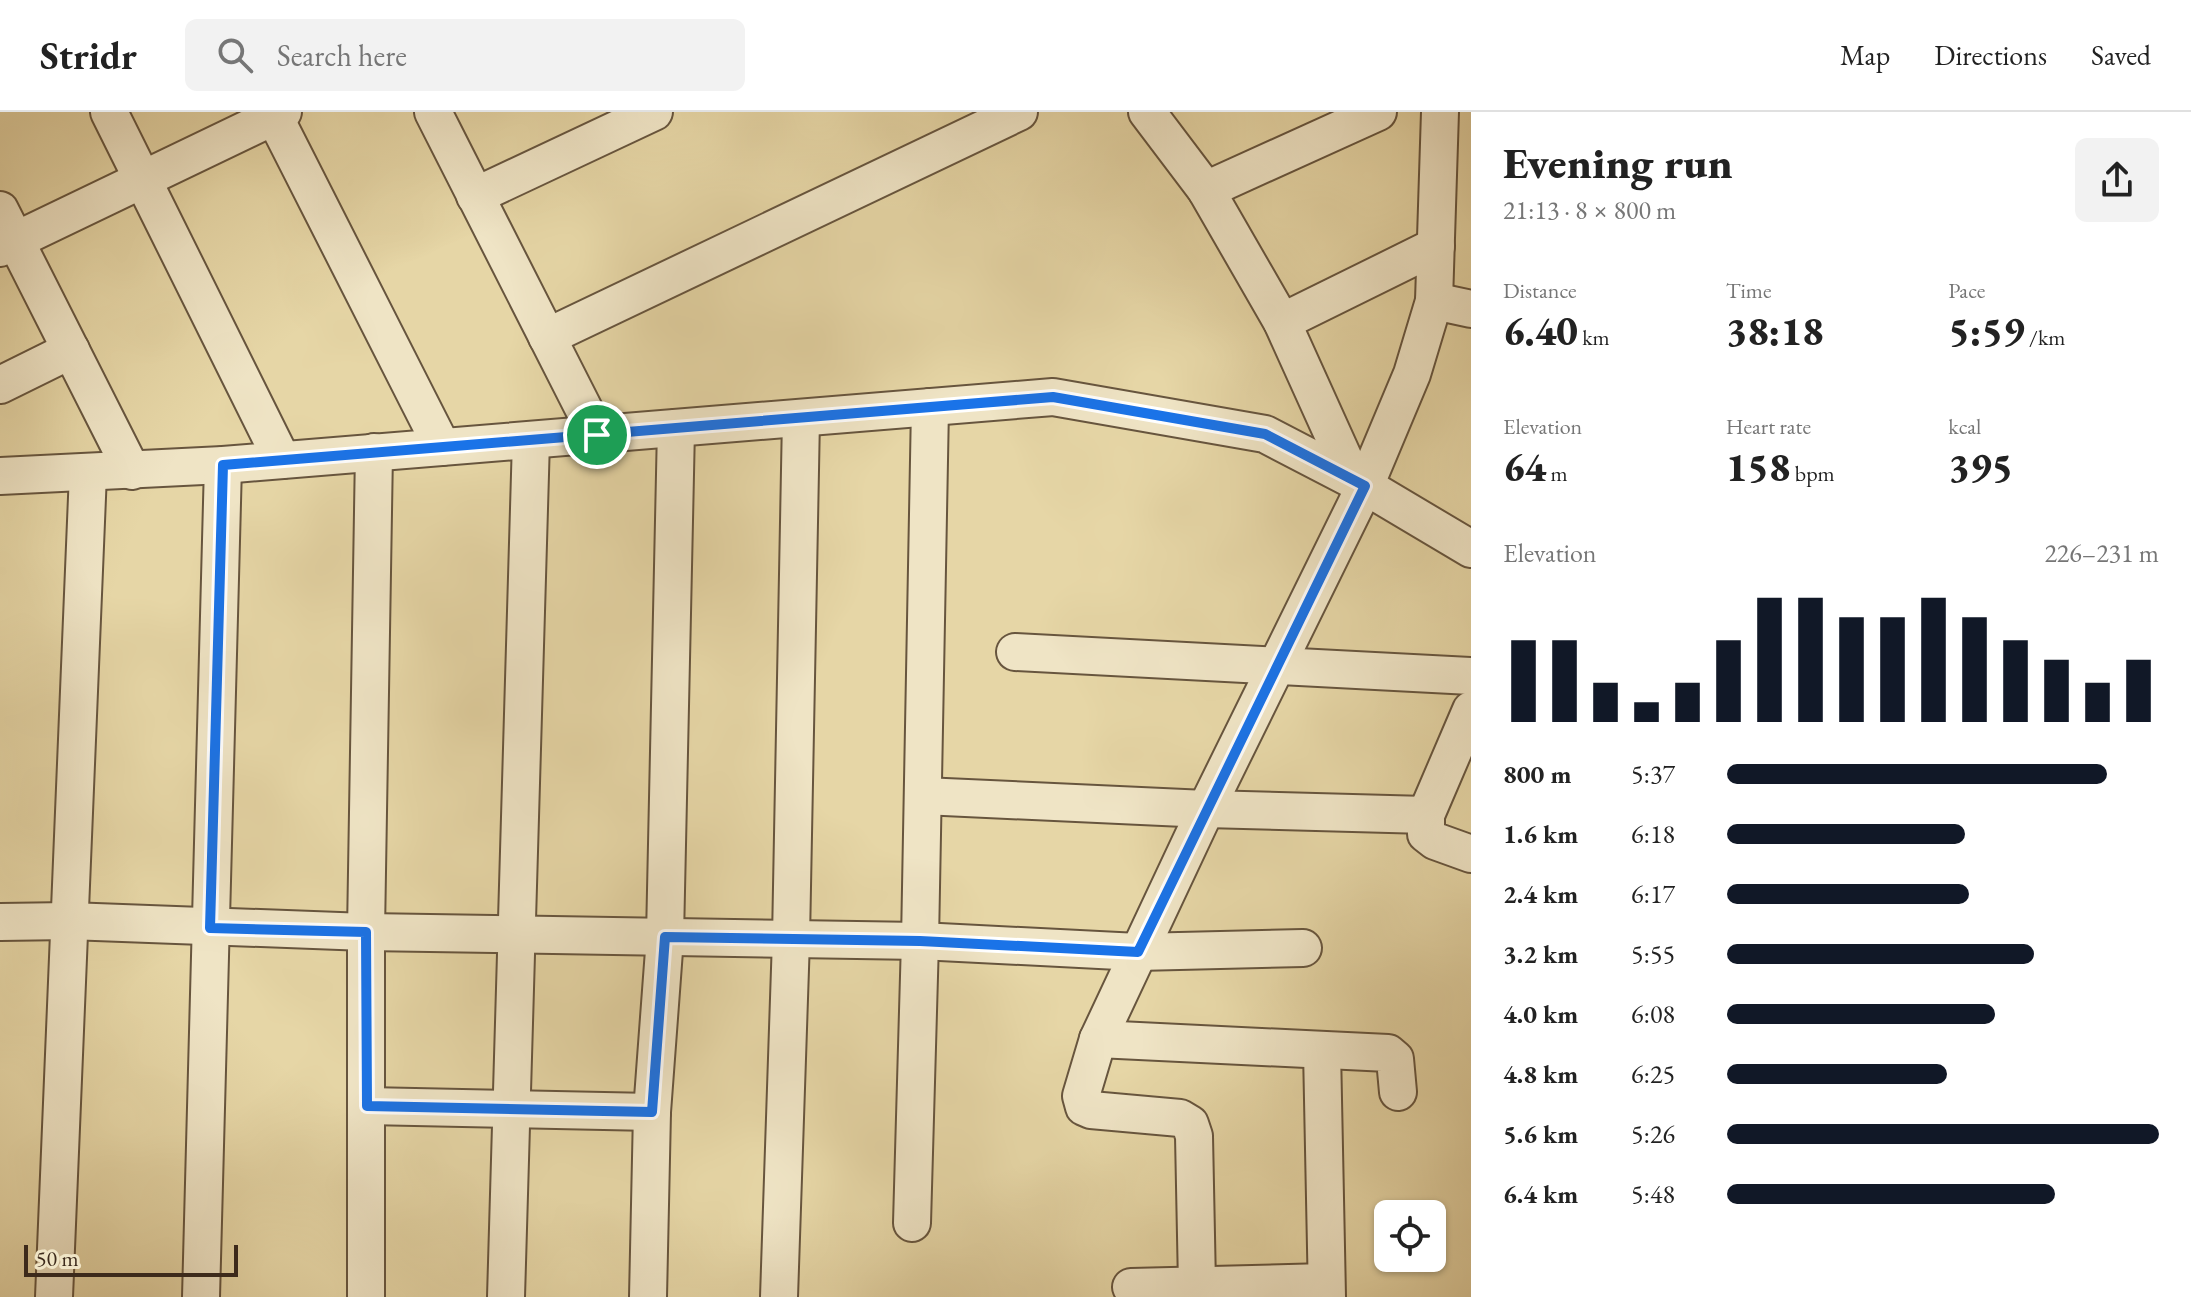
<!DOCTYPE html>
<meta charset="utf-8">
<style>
body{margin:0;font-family:"EB Garamond",serif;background:#f2f2f2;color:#222;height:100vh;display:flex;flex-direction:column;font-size:30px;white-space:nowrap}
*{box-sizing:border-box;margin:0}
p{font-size:26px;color:#767676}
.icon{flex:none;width:44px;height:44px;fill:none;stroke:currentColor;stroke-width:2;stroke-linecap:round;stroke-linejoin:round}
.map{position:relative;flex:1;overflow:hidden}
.details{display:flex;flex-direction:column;background:#fff;width:720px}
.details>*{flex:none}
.fabs{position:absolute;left:1374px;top:1088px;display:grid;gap:16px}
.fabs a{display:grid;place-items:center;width:72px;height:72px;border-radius:12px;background:#fff;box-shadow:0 2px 6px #0004;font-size:40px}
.scale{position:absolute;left:24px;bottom:20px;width:214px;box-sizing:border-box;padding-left:8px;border:4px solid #3d2a1b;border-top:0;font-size:22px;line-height:28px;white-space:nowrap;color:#3d2a1b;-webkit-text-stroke:6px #efe4c5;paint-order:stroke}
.pin{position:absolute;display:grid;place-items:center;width:68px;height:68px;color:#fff;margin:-34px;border:4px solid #fff;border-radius:50%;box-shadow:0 2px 8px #0007}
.round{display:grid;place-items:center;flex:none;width:84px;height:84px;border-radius:12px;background:#f2f2f2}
.headline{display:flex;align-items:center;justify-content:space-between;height:136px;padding:0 32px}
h1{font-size:44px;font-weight:800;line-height:60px}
.stats{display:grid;grid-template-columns:repeat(3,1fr);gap:12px;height:136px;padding:8px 32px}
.stats div{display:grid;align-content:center}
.stats b{font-size:40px;font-weight:800}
.stats small{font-size:22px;font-weight:400}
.stats p{font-size:22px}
.chart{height:224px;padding:16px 32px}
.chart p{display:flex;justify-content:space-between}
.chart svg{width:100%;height:144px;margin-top:8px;stroke:#111827;stroke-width:6}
ul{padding:0 32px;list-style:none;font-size:26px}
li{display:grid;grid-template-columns:128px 96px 1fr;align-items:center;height:60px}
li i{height:20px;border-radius:10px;background:#111827}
header{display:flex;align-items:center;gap:48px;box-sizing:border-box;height:112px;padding:0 40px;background:#fff;border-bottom:2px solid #e0e0e0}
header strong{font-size:38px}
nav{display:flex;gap:44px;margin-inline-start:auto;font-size:28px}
.search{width:560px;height:72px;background:#f2f2f2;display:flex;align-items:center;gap:20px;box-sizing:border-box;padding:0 28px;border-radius:12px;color:#767676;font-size:30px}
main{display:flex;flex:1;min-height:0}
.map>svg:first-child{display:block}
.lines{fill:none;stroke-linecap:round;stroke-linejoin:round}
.minor-casing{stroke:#67553e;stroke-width:40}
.minor{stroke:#efe4c5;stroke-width:36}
.route-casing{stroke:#fff;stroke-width:16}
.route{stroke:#1a73e8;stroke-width:10}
</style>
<header>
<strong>Stridr</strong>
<div class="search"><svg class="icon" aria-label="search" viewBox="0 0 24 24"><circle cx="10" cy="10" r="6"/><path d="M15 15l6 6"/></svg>Search here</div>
<nav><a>Map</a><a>Directions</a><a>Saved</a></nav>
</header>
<main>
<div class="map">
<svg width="1471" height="1185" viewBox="0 0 1471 1185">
<rect width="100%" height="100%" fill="#e6d6a6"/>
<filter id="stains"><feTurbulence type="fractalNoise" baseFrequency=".0025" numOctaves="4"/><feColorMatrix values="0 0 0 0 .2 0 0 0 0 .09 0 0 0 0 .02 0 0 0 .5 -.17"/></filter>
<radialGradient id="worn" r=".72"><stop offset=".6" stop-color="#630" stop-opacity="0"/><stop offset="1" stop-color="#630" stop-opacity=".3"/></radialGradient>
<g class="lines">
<defs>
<g id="minor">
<polyline points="109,0 282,348"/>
<polyline points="272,0 442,335"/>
<polyline points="433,0 597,323"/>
<polyline points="1147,0 1206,78 1282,210 1353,367"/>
<polyline points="1206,78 1378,0"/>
<polyline points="475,84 654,0"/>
<polyline points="0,98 132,359"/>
<polyline points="0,136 283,0"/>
<polyline points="1434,189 1471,197"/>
<polyline points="1282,210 1436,134"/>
<polyline points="547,225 1019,0"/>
<polyline points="0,273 71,238"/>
<polyline points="0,364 223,353 1053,285 1265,322 1365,374 1471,437"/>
<polyline points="1015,540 1471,564"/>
<polyline points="923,684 1206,697 1426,703 1471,598"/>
<polyline points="1426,703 1426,722 1435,729 1471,742"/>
<polyline points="0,810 69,809 366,820 920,829 1138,840 1303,836"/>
<polyline points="1098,927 1388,941 1395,947 1398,980"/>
<polyline points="1322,938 1327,1185"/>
<polyline points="367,994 652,1000"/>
<polyline points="912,1111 920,829 930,295"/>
<polyline points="1197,1173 1194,1024 1190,1012 1180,1006 1091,998 1084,995 1081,984 1098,927 1206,697 1365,374 1412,262 1434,189 1440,0"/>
<polyline points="1131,1175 1326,1170"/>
<polyline points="54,1185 88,361"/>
<polyline points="201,1185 223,353"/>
<polyline points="366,1185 366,820 374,340"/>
<polyline points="506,1185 531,328"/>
<polyline points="648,1185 652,1000 665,825 676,316"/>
<polyline points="779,1185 791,827 801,306"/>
</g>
</defs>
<use href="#minor" class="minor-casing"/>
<use href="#minor" class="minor"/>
</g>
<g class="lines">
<defs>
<polygon id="route" points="1053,285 1265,322 1365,374 1138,840 920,829 665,825 652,1000 367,994 366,820 210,816 223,353"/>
</defs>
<use href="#route" class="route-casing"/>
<use href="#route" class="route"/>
</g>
<rect width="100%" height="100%" filter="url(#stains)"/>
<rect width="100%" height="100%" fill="url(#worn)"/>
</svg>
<div class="fabs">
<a><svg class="icon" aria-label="locate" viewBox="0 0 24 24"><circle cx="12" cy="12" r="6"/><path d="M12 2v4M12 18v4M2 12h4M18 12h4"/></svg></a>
</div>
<div class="scale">50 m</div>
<div class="pin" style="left:597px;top:323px;background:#1e9e55"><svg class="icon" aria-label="arrive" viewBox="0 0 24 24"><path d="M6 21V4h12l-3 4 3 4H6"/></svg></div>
</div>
<section class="details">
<div class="headline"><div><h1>Evening run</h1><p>21:13 · 8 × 800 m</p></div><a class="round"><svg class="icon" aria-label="share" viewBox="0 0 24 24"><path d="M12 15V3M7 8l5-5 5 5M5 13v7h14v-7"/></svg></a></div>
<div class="stats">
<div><p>Distance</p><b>6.40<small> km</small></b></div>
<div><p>Time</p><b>38:18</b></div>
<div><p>Pace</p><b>5:59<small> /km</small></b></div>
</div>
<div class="stats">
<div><p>Elevation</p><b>64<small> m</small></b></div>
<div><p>Heart rate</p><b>158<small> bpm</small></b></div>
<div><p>kcal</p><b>395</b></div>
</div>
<div class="chart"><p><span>Elevation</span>226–231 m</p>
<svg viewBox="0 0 160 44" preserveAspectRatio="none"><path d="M5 44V19M15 44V19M25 44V32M35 44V38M45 44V32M55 44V19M65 44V6M75 44V6M85 44V12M95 44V12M105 44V6M115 44V12M125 44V19M135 44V25M145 44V32M155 44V25"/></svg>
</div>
<ul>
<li><b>800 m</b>5:37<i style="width:88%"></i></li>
<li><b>1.6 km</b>6:18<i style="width:55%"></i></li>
<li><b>2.4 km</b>6:17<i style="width:56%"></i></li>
<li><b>3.2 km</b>5:55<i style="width:71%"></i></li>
<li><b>4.0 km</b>6:08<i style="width:62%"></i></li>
<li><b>4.8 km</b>6:25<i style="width:51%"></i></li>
<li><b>5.6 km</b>5:26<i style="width:100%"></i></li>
<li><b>6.4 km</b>5:48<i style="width:76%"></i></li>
</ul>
</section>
</main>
